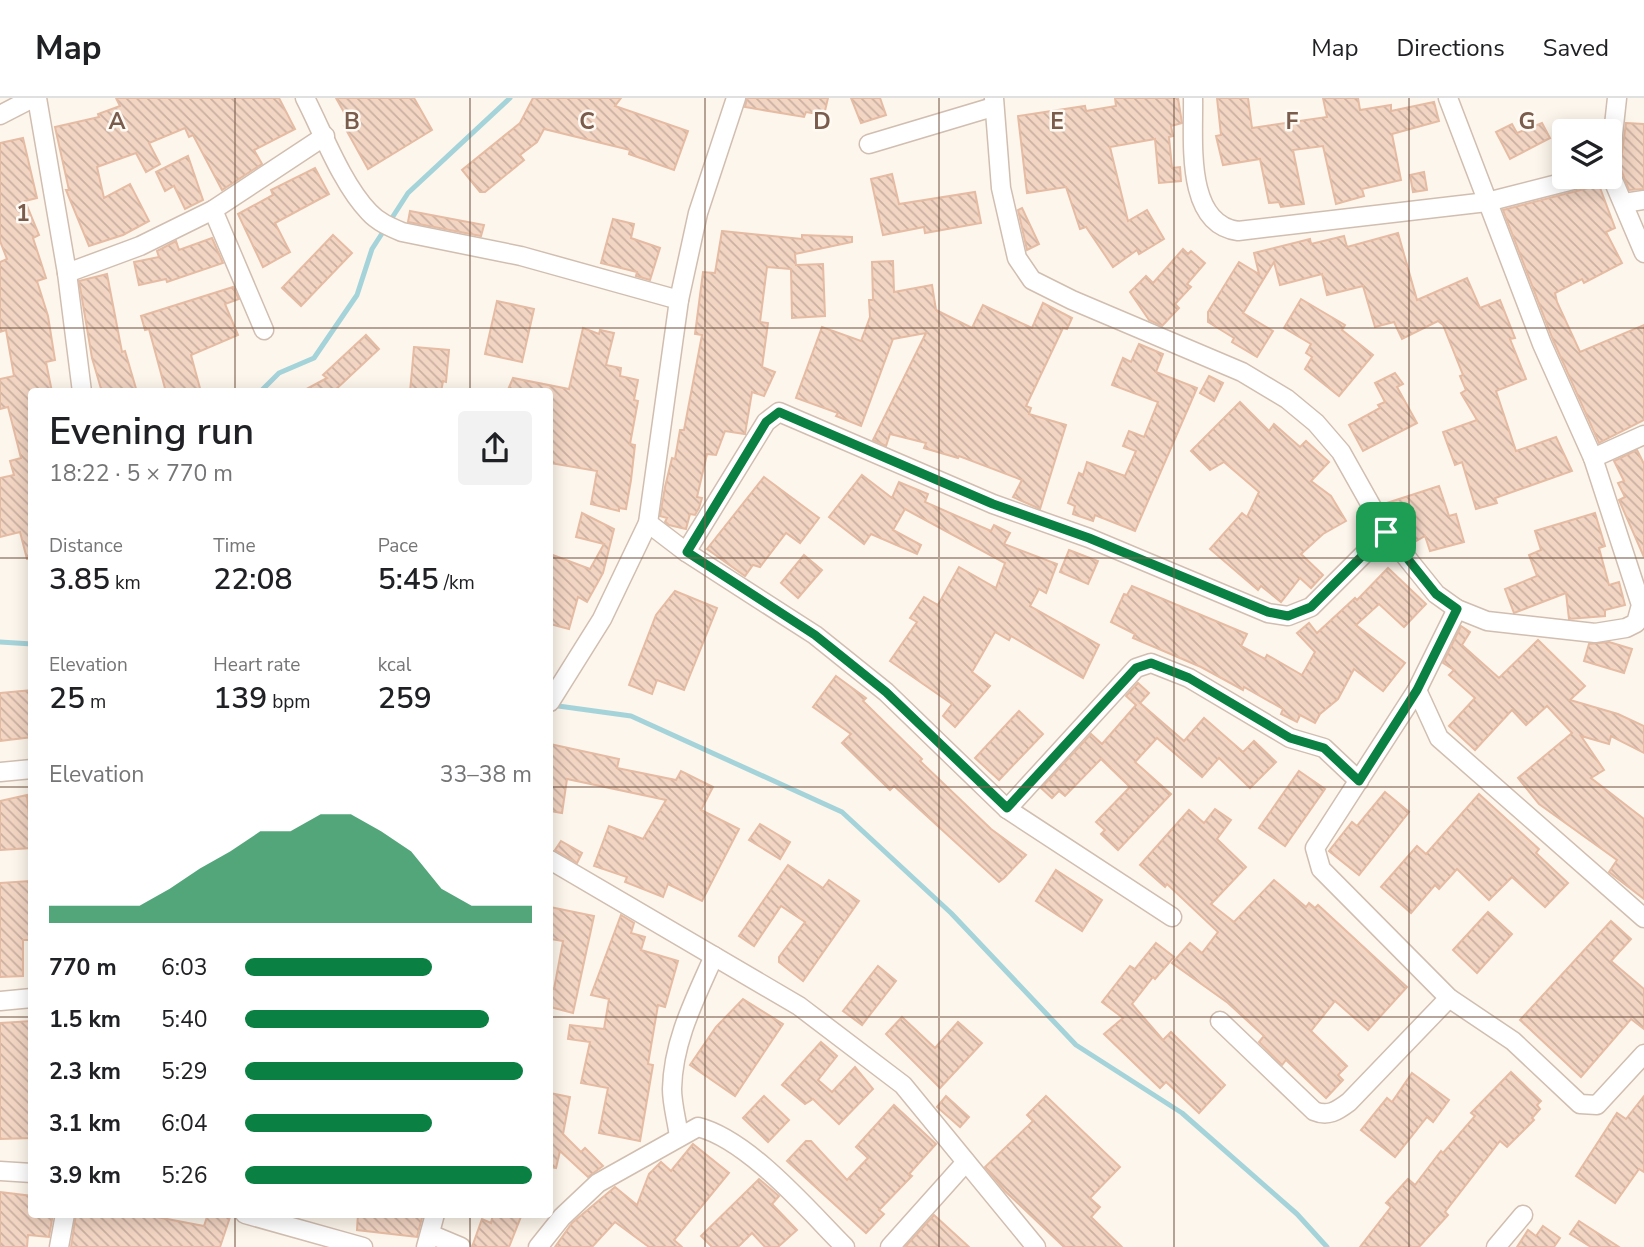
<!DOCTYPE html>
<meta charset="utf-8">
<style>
body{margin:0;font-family:"Nunito Sans",sans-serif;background:#f2f2f2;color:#202124;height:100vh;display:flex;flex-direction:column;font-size:26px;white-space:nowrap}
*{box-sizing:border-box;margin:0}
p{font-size:23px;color:#757577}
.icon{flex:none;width:38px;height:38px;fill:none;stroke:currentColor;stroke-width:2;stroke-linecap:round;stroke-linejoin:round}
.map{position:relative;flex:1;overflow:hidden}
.sheet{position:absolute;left:28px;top:290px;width:525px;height:830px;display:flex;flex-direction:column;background:#fff;border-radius:7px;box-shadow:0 4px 18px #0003}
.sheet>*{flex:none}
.fabs{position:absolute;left:1552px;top:21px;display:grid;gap:14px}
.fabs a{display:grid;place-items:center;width:70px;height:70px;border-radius:7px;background:#fff;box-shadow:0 4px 18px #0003;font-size:35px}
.pin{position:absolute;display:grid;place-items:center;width:60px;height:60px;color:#fff;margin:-30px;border-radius:14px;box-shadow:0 4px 10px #0006}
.round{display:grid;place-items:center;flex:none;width:74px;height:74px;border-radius:7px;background:#f2f2f2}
.overview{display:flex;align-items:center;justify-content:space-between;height:119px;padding:0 21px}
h1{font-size:38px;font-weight:600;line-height:52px}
.figures{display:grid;grid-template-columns:repeat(3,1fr);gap:10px;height:119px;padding:7px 21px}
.figures div{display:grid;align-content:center}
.figures b{font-size:30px;font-weight:600}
.figures small{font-size:19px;font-weight:400}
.figures p{font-size:19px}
.chart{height:196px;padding:14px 21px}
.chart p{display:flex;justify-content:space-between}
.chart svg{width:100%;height:126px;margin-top:7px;fill:#0b8043;opacity:.7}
ul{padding:0 21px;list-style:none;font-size:23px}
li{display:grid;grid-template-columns:112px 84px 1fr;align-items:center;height:52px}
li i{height:18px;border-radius:9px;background:#0b8043}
header{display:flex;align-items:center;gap:42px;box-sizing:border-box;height:98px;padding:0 35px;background:#fff;border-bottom:2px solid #e0e0e0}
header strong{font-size:33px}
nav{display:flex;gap:38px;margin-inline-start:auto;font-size:24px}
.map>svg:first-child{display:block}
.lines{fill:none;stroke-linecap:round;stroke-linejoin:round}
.stream{stroke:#a5d3da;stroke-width:5}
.building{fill:url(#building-back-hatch);stroke:#e6bba3;stroke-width:2}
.minor-casing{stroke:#d1beb0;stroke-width:21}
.minor{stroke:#fff;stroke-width:18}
.route-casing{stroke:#fff;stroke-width:14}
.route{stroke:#0b8043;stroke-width:9}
.grid{fill:none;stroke:#7a5c4d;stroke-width:2;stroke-opacity:0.55}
.grid-label{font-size:23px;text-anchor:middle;font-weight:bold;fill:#7a5c4d;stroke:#fffaf3;stroke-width:5;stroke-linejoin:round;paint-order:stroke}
</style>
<header>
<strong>Map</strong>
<nav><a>Map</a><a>Directions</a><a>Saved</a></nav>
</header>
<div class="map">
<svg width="1644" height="1149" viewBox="0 0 1644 1149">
<defs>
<pattern id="building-back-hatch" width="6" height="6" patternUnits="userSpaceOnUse" patternTransform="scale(1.75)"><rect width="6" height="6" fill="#f3d5c3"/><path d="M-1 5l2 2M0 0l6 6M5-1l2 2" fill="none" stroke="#cab0a1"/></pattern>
</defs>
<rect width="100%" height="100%" fill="#fdf6ec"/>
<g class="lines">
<g class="stream">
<polyline points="260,294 279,275 314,260 357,197 372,151 408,95 510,0"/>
<polyline points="0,544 32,546"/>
<polyline points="551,607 631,618 842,714 951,815 1076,947 1182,1015 1297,1116 1327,1149"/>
</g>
</g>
<g class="building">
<polygon points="116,0 279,0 295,31 254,52 262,66 222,92 193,37 189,39 185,30 149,45 160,66 146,74 136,55 97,69 104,100 130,86 149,123 123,137 89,148 66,92 69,92 55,29 99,19 98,16 120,8"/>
<polygon points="336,0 414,0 432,32 368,71 344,28 350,25"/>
<polygon points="533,0 621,0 615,8 688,33 674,72 629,56 630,52 544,31 537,44 520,57 524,62 485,94 480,94 462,72 520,25"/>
<polygon points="747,0 828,0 824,17 806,14 804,19 745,9"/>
<polygon points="851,0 880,0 886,17 861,25"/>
<polygon points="1115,0 1178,0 1182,25 1171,28 1173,38 1169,39 1172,70 1180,69 1181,83 1159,85 1155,41 1110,49 1128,123 1147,112 1164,141 1139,156 1137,152 1113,169 1086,129 1080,131 1066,89 1027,95 1018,18 1085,8 1086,13 1116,8"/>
<polygon points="1217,0 1248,0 1252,30 1327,19 1323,0 1358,0 1360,12 1391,7 1391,13 1434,4 1439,23 1392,36 1401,82 1362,91 1364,98 1336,106 1323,48 1293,52 1304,106 1281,109 1279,104 1269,105 1260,61 1223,67 1216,38 1221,37"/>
<polygon points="1542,25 1550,40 1510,61 1496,34 1512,26 1517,35"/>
<polygon points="1626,25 1644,26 1644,91 1629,92 1620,69"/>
<polygon points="23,40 37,100 25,103 39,137 33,140 46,180 37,183 48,218 55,262 46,264 52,294 32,294 32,461 27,461 20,434 0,439 0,380 14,377 10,363 21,360 8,309 0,311 0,281 14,278 6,232 0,234 0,164 7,161 0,143 0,45"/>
<polygon points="188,58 203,102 185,111 174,88 165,93 156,74"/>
<polygon points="315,70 329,96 275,125 290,154 263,169 238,116 273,97 271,92"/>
<polygon points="1424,74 1427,92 1413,94 1410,77"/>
<polygon points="892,76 899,106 975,94 981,125 925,135 924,129 883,137 871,81"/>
<polygon points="1596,79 1615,130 1606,134 1622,165 1584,185 1582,181 1555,195 1557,204 1580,254 1644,227 1644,322 1599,345 1553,242 1503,112 1588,90"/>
<polygon points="1022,110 1039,146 1027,152 1018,112"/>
<polygon points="410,113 484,127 481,138 408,124"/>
<polygon points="613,121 634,126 631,140 660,150 650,182 636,178 637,174 601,165"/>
<polygon points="722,133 802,141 802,137 852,139 852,144 795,156 796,167 823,166 825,218 792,220 791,171 767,169 760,224 768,225 762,269 775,274 764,298 752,294 745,336 725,333 716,357 707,356 697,399 702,400 699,410 695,417 690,416 686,431 669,427 665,424 667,420 660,418 665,389 672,360 675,361 680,332 684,332 702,237 695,236 703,174 715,175"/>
<polygon points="1398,135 1417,202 1467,180 1480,210 1500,202 1515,240 1510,241 1526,281 1496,293 1516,353 1556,339 1572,373 1495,400 1497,405 1476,411 1462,364 1455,367 1443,334 1477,322 1461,295 1466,292 1460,278 1463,277 1443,227 1438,223 1402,241 1394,224 1375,229 1363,188 1327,197 1322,176 1280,187 1274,164 1243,215 1273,233 1257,259 1232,244 1234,240 1208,224 1208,214 1239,164 1259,176 1254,155 1310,141 1311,146 1344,138 1347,149"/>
<polygon points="333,137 352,155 301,208 282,190"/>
<polygon points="212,140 223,165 167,184 166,181 139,187 134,164 159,159 157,153 176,143 179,152"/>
<polygon points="1183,151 1188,156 1191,153 1205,165 1187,186 1191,189 1175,206 1179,210 1162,228 1149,222 1130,194 1146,178 1153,185"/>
<polygon points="893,163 894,194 932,187 936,212 972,230 983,207 1032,230 1043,205 1072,220 1067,231 1063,230 1026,308 1031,310 1029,316 1066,327 1040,411 1013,399 1022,382 959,358 958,360 924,350 926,345 890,336 886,348 873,342 926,235 893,241 861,328 836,318 838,315 796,300 822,229 861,243 870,219 869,202 873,202 872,164"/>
<polygon points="107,176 122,254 125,253 137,294 102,294 92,260 79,183"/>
<polygon points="233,189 239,201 225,206 238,237 191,257 201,294 166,294 149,231 145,232 141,218"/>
<polygon points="1301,201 1345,227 1342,232 1373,257 1339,298 1305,271 1312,259 1306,255 1311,246 1284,230"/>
<polygon points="497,203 534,211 522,264 485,256"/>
<polygon points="583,230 599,236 600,232 614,235 606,267 621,270 620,278 638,282 634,302 638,303 630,346 635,347 631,382 626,411 619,410 619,413 591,406 597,373 550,365 550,294 507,294 513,280 569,291"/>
<polygon points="366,237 379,251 333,294 301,294 327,280 323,277"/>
<polygon points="1139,246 1163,256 1156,274 1197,290 1135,433 1095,417 1093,423 1073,416 1075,408 1068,405 1079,375 1083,377 1087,364 1125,378 1136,353 1123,348 1129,333 1144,339 1158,304 1112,287 1123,260 1131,264"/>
<polygon points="414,249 449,252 446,284 443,283 441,294 410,294"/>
<polygon points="1395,275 1403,286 1397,289 1417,325 1363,353 1349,327 1380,310 1378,307 1385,304 1375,285"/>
<polygon points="1209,278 1223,285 1214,303 1200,295"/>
<polygon points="1240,304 1269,333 1274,326 1300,349 1306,343 1329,364 1311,383 1331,398 1346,423 1323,436 1301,456 1323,477 1311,490 1300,480 1281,504 1261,488 1258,492 1210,451 1242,415 1247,419 1259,394 1224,364 1210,372 1191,353"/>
<polygon points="1637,352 1644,366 1644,459 1619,402 1625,399 1618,385 1624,383 1614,363"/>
<polygon points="862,377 892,400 899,384 928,396 925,404 991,433 994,427 1010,435 1004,446 1057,466 1046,495 1039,491 1030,508 1099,547 1083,580 1011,538 1009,542 995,534 972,574 990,588 955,629 943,618 952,606 890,563 917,524 910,520 924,499 938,507 959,469 996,490 1005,465 905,411 893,432 921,447 917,456 871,436 864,446 829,419"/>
<polygon points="764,379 819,420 800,445 786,435 760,469 753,467 745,478 707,451"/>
<polygon points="1439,388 1449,418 1456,416 1464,444 1430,453 1425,438 1411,446 1395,428 1387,405"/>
<polygon points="582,415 614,431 603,475 587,504 578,499 569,531 550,526 550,456 590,471 604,446 576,439"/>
<polygon points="1595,415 1605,448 1599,450 1609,487 1619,484 1625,507 1605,512 1605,518 1569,521 1566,495 1514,515 1505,491 1537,478 1529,457 1541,452 1535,433"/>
<polygon points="1069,452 1098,463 1088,486 1060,474"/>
<polygon points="804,457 822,472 798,500 781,485"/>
<polygon points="1388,470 1426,506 1404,529 1379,506 1356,527 1405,565 1383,593 1354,571 1338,601 1320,616 1315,625 1300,617 1297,624 1281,616 1283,611 1244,589 1243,592 1201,569 1133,540 1135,536 1111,524 1124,496 1127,497 1132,488 1247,536 1241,548 1265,561 1267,557 1302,577 1315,554 1297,535 1309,525 1317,535 1355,500 1357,502"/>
<polygon points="675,493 717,510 684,592 657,582 652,596 629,587 656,517"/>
<polygon points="1461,528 1470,534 1462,547 1499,580 1538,542 1585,588 1570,602 1618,616 1644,628 1644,655 1611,638 1609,646 1581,638 1604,672 1591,680 1644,721 1644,801 1609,774 1617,762 1539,706 1518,680 1572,635 1547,608 1526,627 1512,612 1475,652 1449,628 1475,600 1449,577 1454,572 1443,565"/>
<polygon points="1609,544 1632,551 1624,575 1584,563 1589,546"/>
<polygon points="836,578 866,600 863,603 922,661 920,663 991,731 1026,757 1004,780 999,784 894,688 890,692 842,645 851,636 813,609"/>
<polygon points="1138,585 1149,595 1140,605 1184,643 1204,620 1243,654 1254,643 1276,664 1250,690 1219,660 1202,679 1157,640 1135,664 1171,696 1118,752 1101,736 1105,732 1096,724 1130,689 1101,661 1065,698 1059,693 1052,700 1041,690 1091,636 1102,646 1136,607 1126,598"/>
<polygon points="32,592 32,639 0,643 0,595"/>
<polygon points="1019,613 1043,636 999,682 975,660"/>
<polygon points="550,646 619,661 617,670 676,682 681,673 713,689 701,712 739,731 702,803 668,786 663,799 625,784 627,779 594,768 609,728 643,741 666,702 567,681 562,715 550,713"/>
<polygon points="1299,673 1325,691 1285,748 1259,730"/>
<polygon points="1385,694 1409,714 1359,777 1329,753 1352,724 1357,728"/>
<polygon points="1479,696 1539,751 1536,755 1568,785 1545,809 1512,779 1489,802 1457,771 1439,791 1435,787 1411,815 1381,789 1417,748 1426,756"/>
<polygon points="27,697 32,750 0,752 0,703"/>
<polygon points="1215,711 1231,722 1217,741 1246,769 1211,806 1234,824 1274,782 1306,809 1309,805 1315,810 1318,807 1407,889 1368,932 1335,903 1311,933 1347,968 1338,977 1343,982 1326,1000 1286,962 1282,967 1259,944 1264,938 1228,905 1172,865 1190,845 1202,855 1218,834 1167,786 1165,789 1140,767 1189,712 1204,725"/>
<polygon points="760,726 790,744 780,761 749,742"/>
<polygon points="561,743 582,755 577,765 555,752"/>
<polygon points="788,767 823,790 829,782 859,803 803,883 779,864 779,859 805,824 781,808 754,848 739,838"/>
<polygon points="1056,772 1102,802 1082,833 1036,803"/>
<polygon points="30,783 32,842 23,842 23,878 0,879 0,785"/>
<polygon points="550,809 594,818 573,915 550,909 550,890 554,891 563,843 550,841"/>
<polygon points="1488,814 1512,836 1477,875 1453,852"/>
<polygon points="621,817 634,825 631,835 645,839 641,852 678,863 665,909 658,907 648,966 653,967 640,1043 599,1035 608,990 581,985 590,944 568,941 570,927 604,931 609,901 591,897"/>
<polygon points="1611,823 1631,841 1611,863 1644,891 1644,931 1631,921 1581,979 1520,922"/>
<polygon points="1156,845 1174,859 1155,881 1153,879 1132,906 1163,942 1171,934 1225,987 1199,1015 1166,984 1160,990 1104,936 1123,920 1102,904 1130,868 1135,871"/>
<polygon points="878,868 896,883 862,927 843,913"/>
<polygon points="743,901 783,926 735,998 690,967 716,929"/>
<polygon points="902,919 935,950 958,924 982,945 940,990 886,936"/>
<polygon points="32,923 32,1040 0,1041 0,925"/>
<polygon points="821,944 837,958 818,982 832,994 855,969 873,991 839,1026 813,1001 805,1006 782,987"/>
<polygon points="1511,974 1541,1003 1537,1007 1540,1011 1532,1020 1534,1022 1507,1049 1500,1043 1445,1114 1448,1117 1419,1149 1360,1149 1391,1109 1386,1105 1408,1081 1415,1087 1441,1053 1443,1055 1475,1018 1471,1015"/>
<polygon points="1412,975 1449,1002 1433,1024 1427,1019 1395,1059 1361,1032 1387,1000 1392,1004"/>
<polygon points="550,995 570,999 563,1036 581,1054 585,1050 603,1068 588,1079 560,1053 556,1070 550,1069"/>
<polygon points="764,998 789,1022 768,1044 743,1020"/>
<polygon points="946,998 969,1019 960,1029 937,1009"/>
<polygon points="1046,998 1120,1069 1090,1100 1100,1109 1091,1119 1122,1149 1064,1149 1005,1093 985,1069 1033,1023 1027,1017"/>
<polygon points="1644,998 1644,1074 1639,1071 1615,1105 1576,1078 1617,1015 1626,1021"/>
<polygon points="894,1007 936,1046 909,1076 912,1078 879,1112 884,1116 866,1135 787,1063 806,1043 811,1043 847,1082 868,1060 856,1049"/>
<polygon points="693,1046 729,1075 674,1142 682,1149 649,1149 615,1124 592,1149 555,1149 572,1125 615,1089 637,1107 649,1076 661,1064 671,1073"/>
<polygon points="759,1081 779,1098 772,1106 797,1132 778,1149 765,1149 752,1135 738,1149 712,1149 701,1138"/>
<polygon points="0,1094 32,1098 32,1116 53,1116 49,1139 28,1137 27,1149 0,1149"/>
<polygon points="76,1116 141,1116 204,1128 208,1116 231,1116 220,1149 71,1149"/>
<polygon points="358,1116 423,1116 417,1139 357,1132"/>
<polygon points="493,1116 522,1116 509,1149 472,1149 482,1121 491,1125"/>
<polygon points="934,1117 969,1149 905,1149"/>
<polygon points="1579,1123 1619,1149 1591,1149 1570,1136"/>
<polygon points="1543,1128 1560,1140 1554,1149 1517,1149 1528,1132 1536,1138"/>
</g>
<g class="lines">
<defs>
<g id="minor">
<polyline points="37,0 67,175 82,294"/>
<path d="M305,0c18,35 37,86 64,114 9,10 21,15 33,20l119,24 158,44"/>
<polyline points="994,0 1001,90 1017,160 1032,182 1072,202 1242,274 1287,301 1316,325 1341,354 1386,434 1436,496 1457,511 1487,523 1595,535 1626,530 1636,525 1641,507 1593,360 1542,246 1448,0"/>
<path d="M1193,0c1,40 -9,126 45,133l249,-29 98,-25"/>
<polyline points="0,17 33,0"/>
<polyline points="869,46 993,9"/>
<polyline points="1610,64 1617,0"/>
<polyline points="1610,75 1644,155"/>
<polyline points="1624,105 1644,102"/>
<polyline points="213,112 264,232"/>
<polyline points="67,175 140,148 213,112 325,38"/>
<polyline points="1593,360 1644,337"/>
<polyline points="648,425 686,454 815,537 886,594 1007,711 1172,819"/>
<polyline points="686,454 766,324 779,314 993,406 1089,440 1268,515 1288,518 1311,509 1386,434"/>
<polyline points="1457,511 1417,592 1315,750 1321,771 1449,900 1513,943 1580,1006 1597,1007 1644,956"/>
<polyline points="1417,592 1439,640 1644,820"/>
<polyline points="550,604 602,521 648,425 679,202 698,115 736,0"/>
<polyline points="0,674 32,671"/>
<polyline points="1007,711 1136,570 1151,565 1189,580 1290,640 1324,650 1359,683"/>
<polyline points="550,762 799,908 903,987 1036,1149"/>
<polyline points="0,903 32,900"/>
<path d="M1220,923l94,90c14,6 23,0 35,-9l100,-104"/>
<path d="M679,1039c-2,-16 -7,-33 -7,-48 1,-48 23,-90 42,-133"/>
<polyline points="0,1073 32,1075"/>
<polyline points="245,1116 363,1149"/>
<polyline points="430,1136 461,1149"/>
<polyline points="59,1149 65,1116"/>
<polyline points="426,1149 435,1116"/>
<path d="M538,1149l24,-30 36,-34 100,-56c51,13 110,83 147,120"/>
<polyline points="890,1149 966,1064"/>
<polyline points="1496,1149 1523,1117"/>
</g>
</defs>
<use href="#minor" class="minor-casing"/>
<use href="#minor" class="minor"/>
</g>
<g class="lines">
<defs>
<polygon id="route" points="779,314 993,406 1089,440 1268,514 1288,518 1311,509 1386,434 1436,496 1457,511 1417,592 1359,683 1324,650 1290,640 1189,580 1151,565 1136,570 1007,710 886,594 815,537 687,454 766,324"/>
</defs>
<use href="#route" class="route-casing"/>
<use href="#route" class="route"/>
</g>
<path class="grid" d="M235,0v294M470,0v294M705,0v1149M939,0v1149M1174,0v1149M1409,0v1149M0,230h1644M0,460h32M550,460h1094M0,689h32M550,689h1094M0,919h32M550,919h1094M235,1116v33M470,1116v33"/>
<g class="grid-label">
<text x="117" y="31">A</text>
<text x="352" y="31">B</text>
<text x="587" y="31">C</text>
<text x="822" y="31">D</text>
<text x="1057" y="31">E</text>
<text x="1292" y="31">F</text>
<text x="1527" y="31">G</text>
<text x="23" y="123">1</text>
</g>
</svg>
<div class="fabs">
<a><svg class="icon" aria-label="layers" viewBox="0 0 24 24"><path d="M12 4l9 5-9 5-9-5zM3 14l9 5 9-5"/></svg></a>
</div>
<div class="pin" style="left:1386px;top:434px;background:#1e9e55"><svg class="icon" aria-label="arrive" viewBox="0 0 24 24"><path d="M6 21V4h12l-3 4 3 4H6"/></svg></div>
<section class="sheet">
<div class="overview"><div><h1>Evening run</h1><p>18:22 · 5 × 770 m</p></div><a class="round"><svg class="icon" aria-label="share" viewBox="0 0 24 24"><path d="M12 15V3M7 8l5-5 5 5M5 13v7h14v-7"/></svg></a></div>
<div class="figures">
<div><p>Distance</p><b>3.85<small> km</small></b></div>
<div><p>Time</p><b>22:08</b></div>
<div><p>Pace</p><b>5:45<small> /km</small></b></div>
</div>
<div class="figures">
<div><p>Elevation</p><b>25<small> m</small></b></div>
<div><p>Heart rate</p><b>139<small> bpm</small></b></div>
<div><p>kcal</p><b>259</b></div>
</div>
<div class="chart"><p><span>Elevation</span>33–38 m</p>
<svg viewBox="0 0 160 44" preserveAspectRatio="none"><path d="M0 44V38L10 38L20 38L30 38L40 32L50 25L60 19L70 12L80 12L90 6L100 6L110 12L120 19L130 32L140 38L150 38L160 38V44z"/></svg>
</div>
<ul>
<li><b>770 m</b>6:03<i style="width:65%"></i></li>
<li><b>1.5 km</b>5:40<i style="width:85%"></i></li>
<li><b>2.3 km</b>5:29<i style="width:97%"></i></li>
<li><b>3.1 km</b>6:04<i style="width:65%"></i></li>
<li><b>3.9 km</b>5:26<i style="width:100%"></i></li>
</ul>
</section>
</div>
